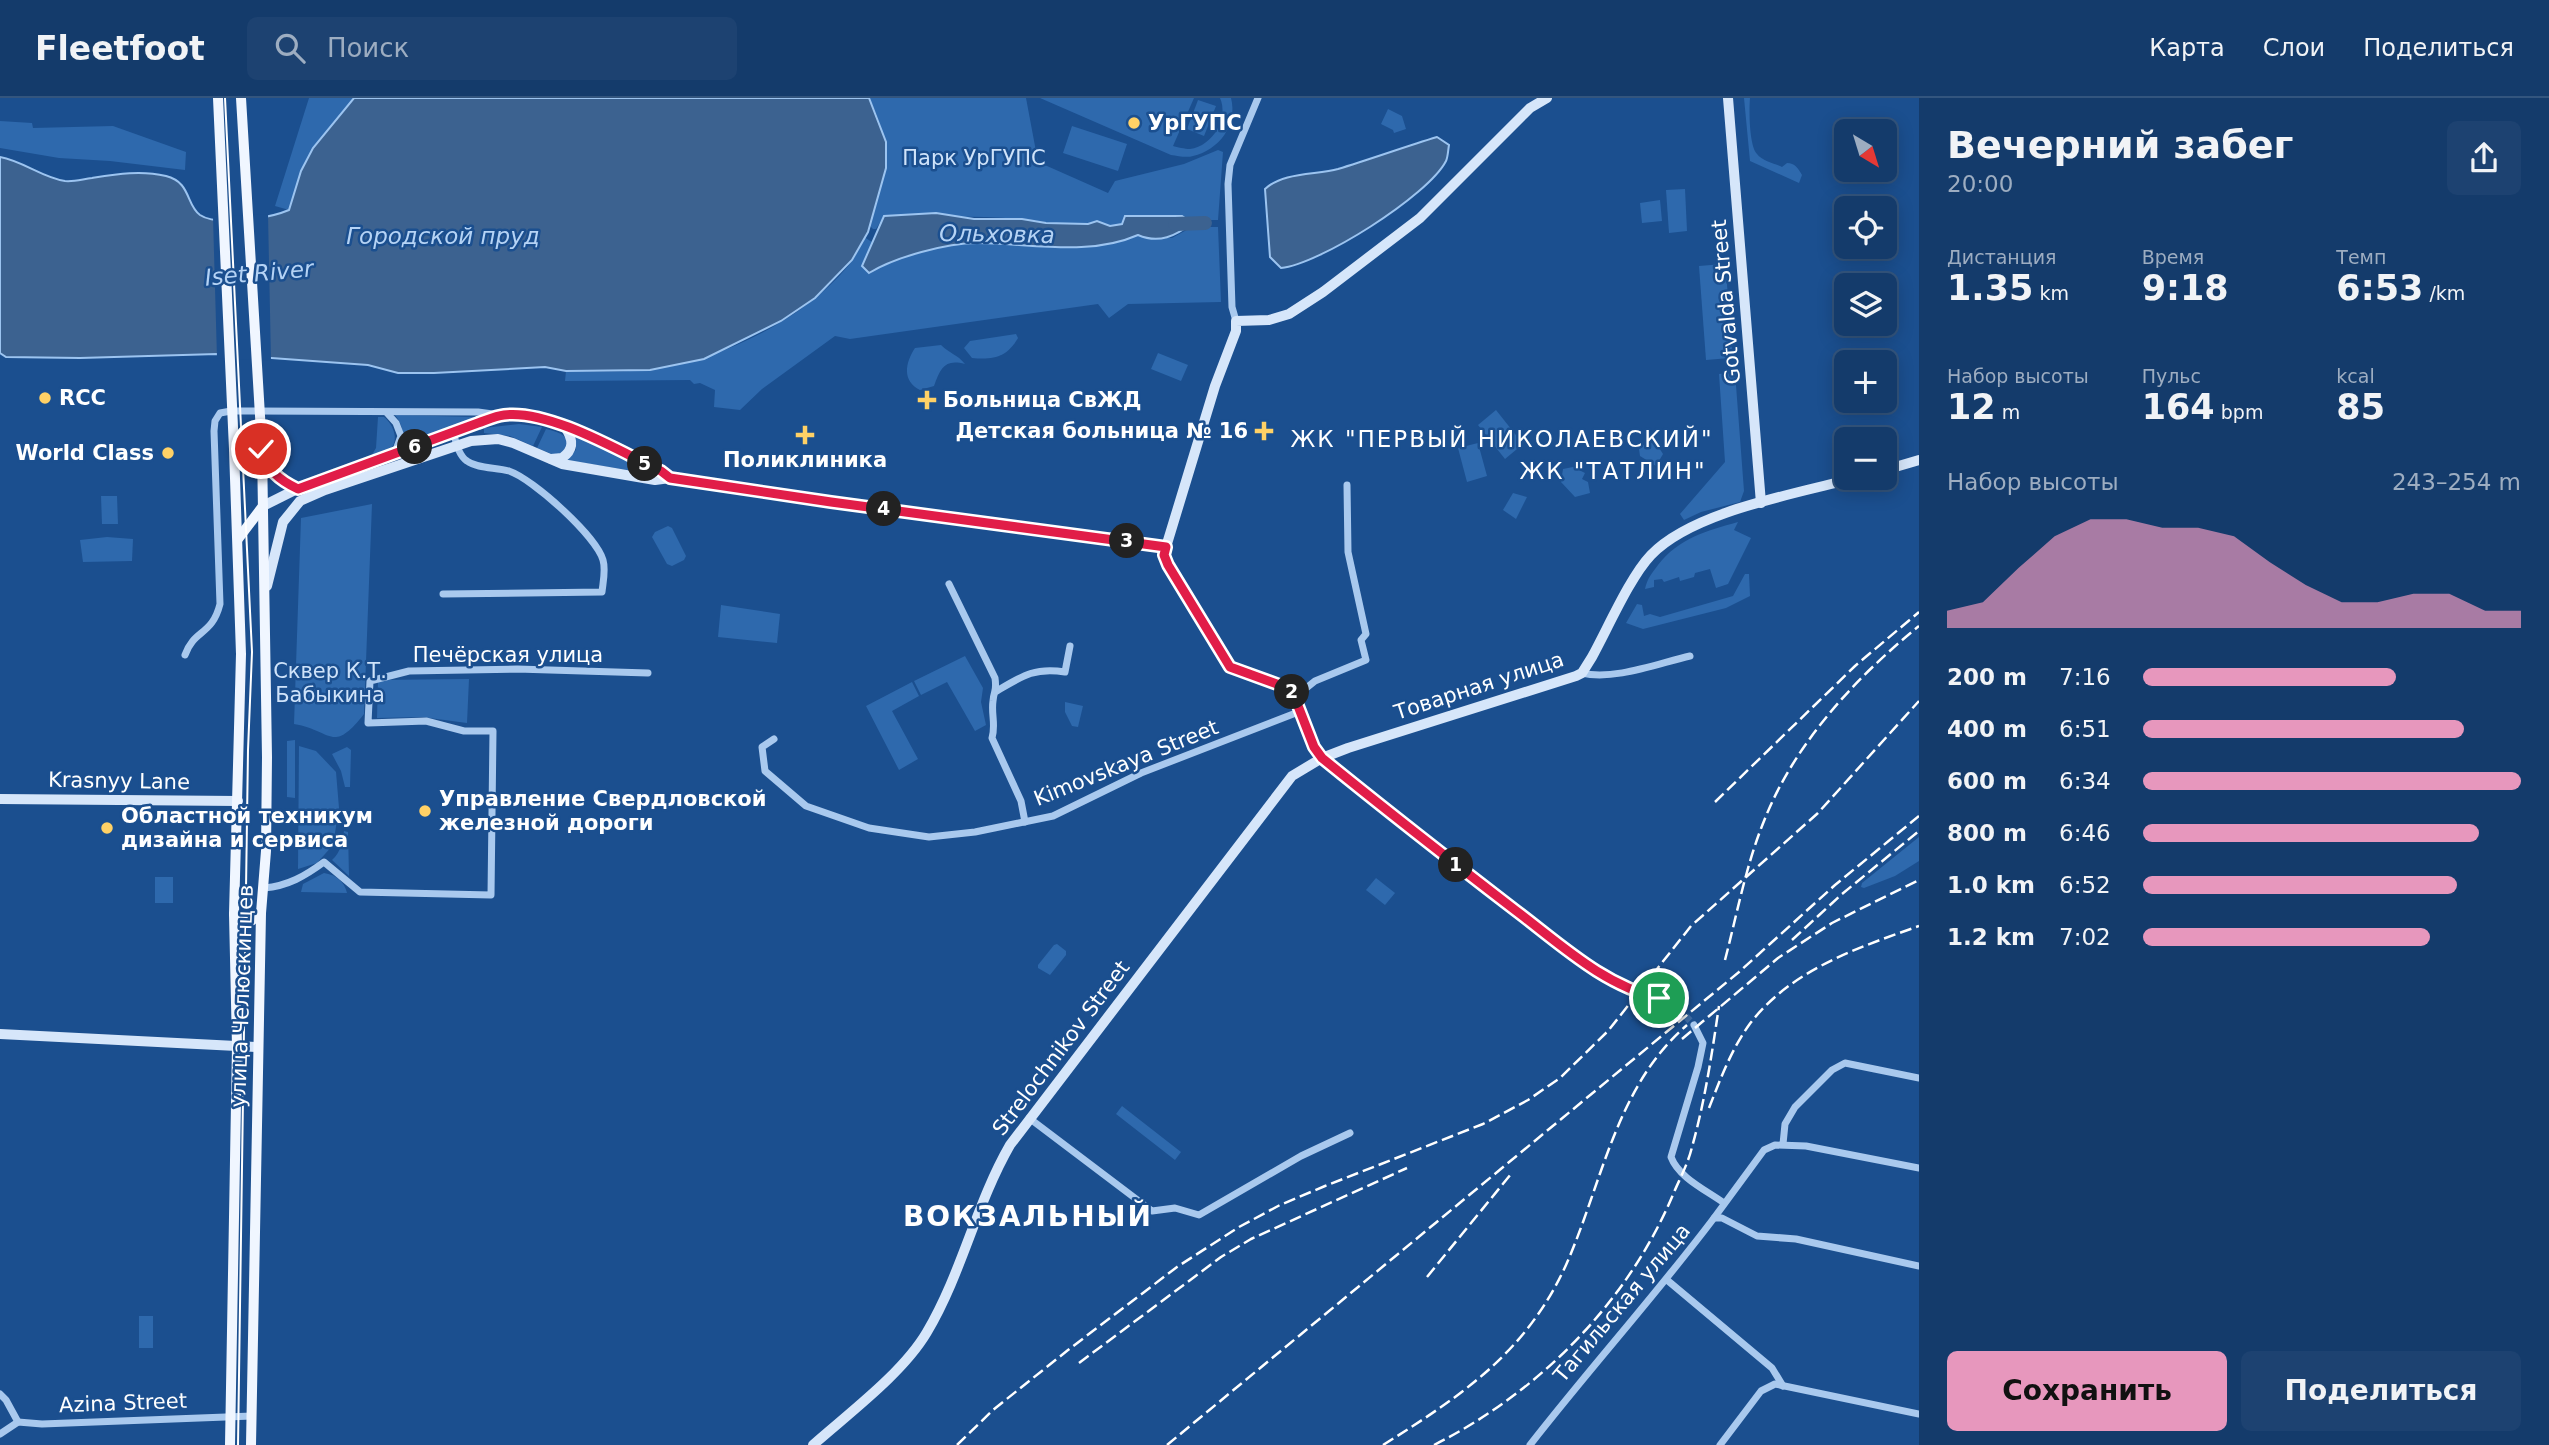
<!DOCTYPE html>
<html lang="ru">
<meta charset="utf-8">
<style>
body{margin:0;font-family:"DejaVu Sans",sans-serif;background:#1d4271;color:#f1f3f6;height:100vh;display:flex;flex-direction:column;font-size:26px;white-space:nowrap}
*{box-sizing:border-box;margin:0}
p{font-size:23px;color:#9dadc1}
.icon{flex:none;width:38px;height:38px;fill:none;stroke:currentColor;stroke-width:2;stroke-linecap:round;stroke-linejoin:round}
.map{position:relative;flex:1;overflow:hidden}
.side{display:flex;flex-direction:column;background:#143b6b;width:630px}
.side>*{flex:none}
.needle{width:46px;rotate:142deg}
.tools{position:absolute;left:1834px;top:21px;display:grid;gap:14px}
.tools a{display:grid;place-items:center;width:63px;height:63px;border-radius:10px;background:#143b6b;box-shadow:0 4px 18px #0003,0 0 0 2px #33557e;font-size:35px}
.pin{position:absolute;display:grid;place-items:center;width:60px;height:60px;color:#fff;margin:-30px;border:4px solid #fff;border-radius:50%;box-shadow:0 2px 7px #0007}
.km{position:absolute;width:35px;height:35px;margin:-18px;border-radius:50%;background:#222;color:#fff;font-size:19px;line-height:35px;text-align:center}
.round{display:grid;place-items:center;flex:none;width:74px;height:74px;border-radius:10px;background:#1d4271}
.overview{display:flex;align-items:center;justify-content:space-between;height:119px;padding:0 28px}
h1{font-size:38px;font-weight:700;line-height:52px}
.figures{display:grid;grid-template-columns:repeat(3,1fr);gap:10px;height:119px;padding:7px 28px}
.figures div{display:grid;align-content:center}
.figures b{font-size:35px;font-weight:700}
.figures small{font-size:19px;font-weight:400}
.figures p{font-size:19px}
.chart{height:196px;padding:14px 28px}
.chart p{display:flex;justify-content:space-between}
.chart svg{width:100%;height:126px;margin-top:7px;fill:#e797bd;opacity:.7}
.primary-button{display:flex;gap:14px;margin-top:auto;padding:14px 28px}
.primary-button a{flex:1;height:80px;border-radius:10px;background:#e797bd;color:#111;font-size:28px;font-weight:700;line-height:80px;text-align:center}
.primary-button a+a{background:#1d4271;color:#f1f3f6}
ul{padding:0 28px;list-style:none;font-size:23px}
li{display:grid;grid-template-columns:112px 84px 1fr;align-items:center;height:52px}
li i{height:18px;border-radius:9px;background:#e797bd}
header{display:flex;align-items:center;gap:42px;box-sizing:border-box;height:98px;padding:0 35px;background:#143b6b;border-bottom:2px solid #33557e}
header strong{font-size:33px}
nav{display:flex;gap:38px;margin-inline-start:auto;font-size:24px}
.search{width:490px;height:63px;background:#1d4271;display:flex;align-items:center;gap:18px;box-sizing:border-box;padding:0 24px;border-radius:10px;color:#9dadc1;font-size:26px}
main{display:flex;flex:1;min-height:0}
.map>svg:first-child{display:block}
.green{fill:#2e69ad}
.water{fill:#3c6290;stroke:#9cc4f0;stroke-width:2}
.pier{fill:#1b4f8f}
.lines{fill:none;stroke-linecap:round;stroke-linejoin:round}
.river{stroke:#3c6290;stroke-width:14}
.street-tunnel{stroke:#3d69a0;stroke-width:7;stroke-dasharray:7 3.5;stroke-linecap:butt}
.street{stroke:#a9c9ee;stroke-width:7}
.secondary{stroke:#d6e6fa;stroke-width:10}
.primary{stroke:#f0f6ff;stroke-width:10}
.tram{stroke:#fff;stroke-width:2}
.rail{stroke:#fff;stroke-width:2.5;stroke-dasharray:12 5;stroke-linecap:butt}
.primary-bridge{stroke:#f0f6ff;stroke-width:10}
.route-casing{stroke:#fff;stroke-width:14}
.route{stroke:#e11d48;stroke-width:9}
.poi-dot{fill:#ffd166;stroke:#1b4f8f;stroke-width:2.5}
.labels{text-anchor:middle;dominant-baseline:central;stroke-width:5;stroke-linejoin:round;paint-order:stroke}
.poi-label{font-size:21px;font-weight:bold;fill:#fff;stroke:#1b4f8f;text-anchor:start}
.park-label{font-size:21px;fill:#cfe3fa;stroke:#1b4f8f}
.street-label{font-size:21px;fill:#fff;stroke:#1b4f8f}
.water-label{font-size:23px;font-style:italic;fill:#b5d3f5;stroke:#1b4f8f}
.neighbourhood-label{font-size:23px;letter-spacing:2px;fill:#fff;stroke:#1b4f8f}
.district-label{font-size:28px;font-weight:bold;letter-spacing:2px;fill:#fff;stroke:#1b4f8f}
</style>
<header>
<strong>Fleetfoot</strong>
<div class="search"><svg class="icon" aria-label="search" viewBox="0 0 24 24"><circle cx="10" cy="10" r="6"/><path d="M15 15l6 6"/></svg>Поиск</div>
<nav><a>Карта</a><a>Слои</a><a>Поделиться</a></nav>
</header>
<main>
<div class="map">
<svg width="1919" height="1347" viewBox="0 0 1919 1347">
<rect width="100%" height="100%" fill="#1b4f8f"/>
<g class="green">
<polygon points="309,0 354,0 313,50 301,73 289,112 275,108"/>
<path d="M869,0h157l12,64 70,31 7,-12 69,-17 34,-14 5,2 -5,68h-25l-11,-4h-56l-4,8 -12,2 -13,-5c-24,9 -51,0 -75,-2 -46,-4 -92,-1 -138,-3l-8,13h-3l-4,-4c16,-56 27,-72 0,-127z"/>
<path d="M1040,0h154l-21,48c4,1 12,3 17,3 23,-3 39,-31 30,-51h11c7,27 -12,52 -38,58 -6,2 -15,0 -22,-1z"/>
<path d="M1744,0h6c-1,12 -1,47 7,56 5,7 17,9 25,13l5,-4c8,0 11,5 15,12l-3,8 -49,-22z"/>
<polygon points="1198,2 1216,8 1204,38 1187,31"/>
<polygon points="1388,11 1402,18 1406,31 1394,35 1393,32 1381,26"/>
<polygon points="0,23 32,25 33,30 113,28 186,54 185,72 110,63 59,60 0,50"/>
<polygon points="1072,28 1127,46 1118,73 1063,55"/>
<polygon points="1685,91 1687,133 1669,135 1666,92"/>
<polygon points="1660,102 1662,123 1642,125 1640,105"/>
<path d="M1192,129h26l3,75 -93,2 -19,14 -11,-14 -248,35 -15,-3 -73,53 -22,21 -26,-3 1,-17 -15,-7 -6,1 -4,-4 -125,1 1,-10c28,0 58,2 86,-2 69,-8 157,-52 200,-108 5,-7 8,-16 12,-24l8,5 -10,23 7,7 28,-13 49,-13 30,-3 98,4 51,-7 13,-5 34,3z"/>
<polygon points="1723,166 1726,173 1732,253 1730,260 1706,262 1699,168"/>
<path d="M1016,236l2,4c-11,19 -24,22 -46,20l-8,-10 6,-7z"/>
<path d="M941,247c9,9 16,9 24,19 -20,-5 -24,3 -31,22l-14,4c-18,-9 -15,-27 -5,-42z"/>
<polygon points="1158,255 1188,267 1181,283 1151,271"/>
<polygon points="1735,274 1744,393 1740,404 1701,414 1684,422 1680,416 1725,364 1719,276"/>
<polygon points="1496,312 1523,346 1505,361 1478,327"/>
<path d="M395,317l81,2 -74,30c2,-13 1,-22 -7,-32z"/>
<path d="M378,319h6c10,8 17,26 3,35 -5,3 -12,4 -17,6l6,-10z"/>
<polygon points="519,326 542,329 533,348 510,338 484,335 484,330"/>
<path d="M546,331c11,3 19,4 23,15l-6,10h-11l-15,-6z"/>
<polygon points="574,337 665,378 565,362 576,352"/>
<polygon points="1478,345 1487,378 1467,384 1458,350"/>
<polygon points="1646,345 1656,345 1663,356 1656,368 1640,358 1639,351"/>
<polygon points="1573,369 1585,375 1582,381 1588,384 1590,395 1575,399 1561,384 1563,371"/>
<polygon points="1513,395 1527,399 1516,421 1503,412"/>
<polygon points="117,398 118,426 102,426 101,398"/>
<path d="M372,406l-8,210c-32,41 -32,16 -70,10l7,-206z"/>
<path d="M1738,424l-4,8 17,8 -23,46 -12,4 -6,-19 -15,4 -1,4 -14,4 -1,-4 -15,5 -2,-3 -8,1v7l-9,2c2,-10 7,-16 13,-24 21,-27 48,-34 80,-43z"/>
<polygon points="668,428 672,430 686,458 684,462 672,468 667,466 652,439 655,434"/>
<polygon points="107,439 133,441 132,463 83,464 80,442"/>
<polygon points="1745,476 1749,476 1750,498 1726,510 1643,531 1626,525 1637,506 1642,507 1644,518 1650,516 1660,519 1733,498"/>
<polygon points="721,507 780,516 777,545 718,539"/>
<polygon points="965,558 983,590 981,604 986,627 975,633 947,584 921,597 914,583"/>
<polygon points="469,581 467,625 422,619 377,620 378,582"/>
<polygon points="912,584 919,598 892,613 918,661 899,672 866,608"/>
<polygon points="1065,604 1083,608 1078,629 1072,628 1065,614"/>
<polygon points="295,642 295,700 287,699 287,643"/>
<polygon points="299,648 316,653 336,674 339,710 333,747 317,765 298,771"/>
<polygon points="347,649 351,652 350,689 345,689 341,673 332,656"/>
<path d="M344,733l4,1 1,44 -17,-16c9,-8 10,-18 12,-29z"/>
<polygon points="1919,739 1919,763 1895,778 1864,790 1861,789 1862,785"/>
<path d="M324,775c12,2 20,8 23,20l-46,-1 2,-8z"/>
<rect x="155" y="779" width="18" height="26"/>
<polygon points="1376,780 1395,795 1385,807 1366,792"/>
<polygon points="1057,846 1066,853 1066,857 1050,877 1038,870 1038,867 1054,847"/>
<polygon points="1122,1008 1181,1054 1175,1062 1116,1016"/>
<rect x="139" y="1218" width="14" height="32"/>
</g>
<g class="water">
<path d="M354,0h515l17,44v26l-18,64 -16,28 -37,38 -34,23 -77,38 -54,11 -84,1 -21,-4 -111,6h-36l-30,-8 -151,-11 -137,4 -74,-1 -6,-4v-196c23,4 43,21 65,24 9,1 18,-2 27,-3 25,-4 49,-8 74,-2 25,6 20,29 34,39 18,12 70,3 89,-5l12,-39 12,-23z"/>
<path d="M1437,39l12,8c-1,5 -1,12 -3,16 -18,35 -128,104 -165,107l-11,-11 -5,-68c18,-17 51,-14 73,-20 33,-10 66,-22 99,-32z"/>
<path d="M936,115l38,6h48l24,4 42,1 9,-3 13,5 12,-2 3,-8h57l10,7c-16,13 -33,21 -54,12 -50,22 -108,8 -161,8 -30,0 -82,14 -108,30l-7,-7 22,-50z"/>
</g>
<polygon class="pier" points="268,116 271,263 217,260 213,119"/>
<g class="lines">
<polyline class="river" points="1175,126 1205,125"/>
<polyline class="street-tunnel" points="1678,910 1694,927"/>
<g class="street">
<polyline points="1236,223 1232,209 1228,86 1230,67 1258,0"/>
<polyline points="387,315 396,325 401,338 396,352 392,356"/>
<path d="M1166,449l-2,8 4,10 62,102 60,22c17,20 16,49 32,69l140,112 139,104 37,18 21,6 19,10"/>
<path d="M949,486l46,94c2,14 -1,11 -2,23 -2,13 3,24 -1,37l29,63 4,21"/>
<path d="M443,496l159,-2c1,-10 4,-22 1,-32 -7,-24 -70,-81 -94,-89 -13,-4 -31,-2 -42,-10 -9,-6 -11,-20 -14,-29"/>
<path d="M185,557c9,-26 27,-19 35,-51l-6,-173 1,-10 5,-8 11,-2 247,1 22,3"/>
<path d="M1582,575c31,8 77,-10 108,-17"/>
<path d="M997,593c25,-15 38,-24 68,-19l5,-26"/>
<polyline points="1295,599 1315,583 1366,562 1361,542 1366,536 1348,454 1347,387"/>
<polyline points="774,641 762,649 765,673 806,708 869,730 929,739 975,734 1053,718 1141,675 1301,613"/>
<path d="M264,790c24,-2 41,-12 60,-26l36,30 131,3 2,-164h-29l-38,-10 -58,2 2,-42 39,-10 108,-2 131,4"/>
<path d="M1694,927l9,18 -5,24 -27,90c8,21 35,33 53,46"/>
<polyline points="1029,1020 1152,1113 1175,1110 1199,1117 1301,1058 1350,1035"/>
<polyline points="1783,1046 1785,1026 1795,1009 1832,972 1845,965 1919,980"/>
<polyline points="1714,1120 1764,1052 1775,1047 1806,1048 1919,1070"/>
<polyline points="1667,1182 1772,1270 1783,1288"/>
<polyline points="0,1296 6,1302 18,1324"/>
<polyline points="0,1336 18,1324 42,1326 252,1318"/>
<path d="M1530,1347c60,-77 125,-149 184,-227h8l35,18 39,3 123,27"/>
<polyline points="1720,1347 1761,1293 1775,1286 1919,1316"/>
</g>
<g class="secondary">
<polyline points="1728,0 1761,405"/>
<path d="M263,358c7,16 19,25 34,33"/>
<path d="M551,361l11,-1c13,-9 11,-19 3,-31"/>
<polyline points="1885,372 1919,362"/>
<path d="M263,408l34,-17 205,-74c56,-2 110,33 159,56l9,7"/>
<polyline points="267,488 283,424 300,403 325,392 471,343 498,341 513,345 562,366 655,382 670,380 841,405 1166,449 1215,288 1236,233 1236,223 1269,222 1289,216 1323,194 1420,120 1530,10 1547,0"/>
<polyline points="0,701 238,703"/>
<polyline points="0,936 258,949"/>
<path d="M813,1347c36,-32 90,-72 114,-113 35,-59 49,-128 83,-187l282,-369 30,-18 26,-10 228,-72 6,-3 10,-16c16,-29 38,-80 59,-102 42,-44 145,-61 204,-77"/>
</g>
<g class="primary">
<polyline points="238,441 263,408"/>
<polyline points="234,816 251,823 261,815"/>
<polyline points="230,1347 237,948 234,816 241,556 234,351"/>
<polyline points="251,1347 261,815 266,753 267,659 262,351"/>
</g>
<polyline class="tram" points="225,0 252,554 248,652 238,1347"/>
<g class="rail">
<polyline points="1715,704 1855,568 1919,514"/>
<polyline points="1792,842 1842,796 1919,733"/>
<path d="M1725,862c12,-46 21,-95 39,-139 30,-77 92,-144 155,-195"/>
<polyline points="1682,941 1778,860 1832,825 1919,782"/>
<path d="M1709,1010c11,-28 22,-58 40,-83 41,-55 108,-77 170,-99"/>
<polyline points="1427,1179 1511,1076"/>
<polyline points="1079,1265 1221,1159 1251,1141 1407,1070"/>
<polyline points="957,1347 993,1312 1068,1252 1177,1169 1239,1129 1280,1107 1325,1088 1483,1026 1528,1002 1560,980 1608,933 1691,828 1818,715 1919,603"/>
<polyline points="1167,1347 1739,874 1835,787 1919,718"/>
<path d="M1383,1347c78,-49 143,-92 183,-180 36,-81 50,-179 121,-240"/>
<path d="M1434,1347c105,-53 192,-141 238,-248 7,-17 16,-33 20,-50 13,-46 20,-94 27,-141"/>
</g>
<g class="primary-bridge">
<polyline points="218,0 234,351"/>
<polyline points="241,0 262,351"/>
</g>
</g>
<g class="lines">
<defs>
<path id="route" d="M261,351c5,20 18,31 37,40l180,-66c9,-3 17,-7 26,-8 45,-6 117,37 157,56l9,7 161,24 335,45 -2,8 4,10 62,102 55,20 8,6 21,54 8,11c64,52 128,102 193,152 44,33 89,76 144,88"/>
</defs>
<use href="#route" class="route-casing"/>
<use href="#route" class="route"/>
</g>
<g class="poi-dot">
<circle cx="1134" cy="25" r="7"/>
<circle cx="45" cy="300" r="7"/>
<path d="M923.5 291.5h7v7h7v7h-7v7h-7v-7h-7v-7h7z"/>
<path d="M1260.5 322.5h7v7h7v7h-7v7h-7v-7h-7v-7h7z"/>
<path d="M801.5 326.5h7v7h7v7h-7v7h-7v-7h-7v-7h7z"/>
<circle cx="168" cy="355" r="7"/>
<circle cx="425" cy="713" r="7"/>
<circle cx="107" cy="730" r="7"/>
</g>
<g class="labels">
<g class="poi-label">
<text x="1148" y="25">УрГУПС</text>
<text x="59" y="300">RCC</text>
<text x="943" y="302">Больница СвЖД</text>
<text x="1248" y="333" text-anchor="end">Детская больница № 16</text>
<text x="154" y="355" text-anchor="end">World Class</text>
<text x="805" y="362" text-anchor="middle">Поликлиника</text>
<text x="439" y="701">Управление Свердловской<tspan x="439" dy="24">железной дороги</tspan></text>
<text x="121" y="718">Областной техникум<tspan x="121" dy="24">дизайна и сервиса</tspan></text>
</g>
<g class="park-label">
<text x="974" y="60">Парк УрГУПС</text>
<text x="330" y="573">Сквер К.Т.<tspan x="330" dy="24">Бабыкина</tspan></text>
</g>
<g class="street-label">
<text transform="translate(1726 204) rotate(-95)">Gotvalda Street</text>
<text x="508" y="557">Печёрская улица</text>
<text transform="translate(1479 588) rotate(-18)">Товарная улица</text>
<text transform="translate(1126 665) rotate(-22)">Kimovskaya Street</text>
<text transform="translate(119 683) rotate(1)">Krasnyy Lane</text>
<text transform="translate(242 898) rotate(-88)">улица Челюскинцев</text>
<text transform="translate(1061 950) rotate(-53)">Strelochnikov Street</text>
<text transform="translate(1622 1205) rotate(-50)">Тагильская улица</text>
<text transform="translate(123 1305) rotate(-2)">Azina Street</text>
</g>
<g class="water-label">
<text transform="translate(997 136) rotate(1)">Ольховка</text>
<text x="443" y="138">Городской пруд</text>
<text transform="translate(259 175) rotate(-5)">Iset River</text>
</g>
<g class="neighbourhood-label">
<text x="1502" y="341">ЖК "ПЕРВЫЙ НИКОЛАЕВСКИЙ"</text>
<text x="1613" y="373">ЖК "ТАТЛИН"</text>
</g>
<g class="district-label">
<text x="1028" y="1118">ВОКЗАЛЬНЫЙ</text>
</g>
</g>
</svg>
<div class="tools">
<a><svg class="needle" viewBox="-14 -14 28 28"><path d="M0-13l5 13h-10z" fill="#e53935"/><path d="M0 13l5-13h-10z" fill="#9dadc1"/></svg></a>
<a><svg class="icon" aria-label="locate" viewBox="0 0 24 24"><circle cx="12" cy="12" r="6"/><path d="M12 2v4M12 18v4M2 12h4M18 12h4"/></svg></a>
<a><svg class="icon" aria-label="layers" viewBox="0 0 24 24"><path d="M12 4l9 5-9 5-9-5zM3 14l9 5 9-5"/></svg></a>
<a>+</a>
<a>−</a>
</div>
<div class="pin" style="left:1659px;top:900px;background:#1e9e55"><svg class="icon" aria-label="arrive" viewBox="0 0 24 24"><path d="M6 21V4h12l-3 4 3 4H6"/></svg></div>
<div class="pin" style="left:261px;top:351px;background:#d93025"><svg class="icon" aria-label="check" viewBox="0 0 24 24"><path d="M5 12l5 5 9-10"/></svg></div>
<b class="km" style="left:1456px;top:767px">1</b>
<b class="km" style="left:1292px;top:594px">2</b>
<b class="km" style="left:1127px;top:443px">3</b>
<b class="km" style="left:884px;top:411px">4</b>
<b class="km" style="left:645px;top:366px">5</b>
<b class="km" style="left:415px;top:349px">6</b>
</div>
<section class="side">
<div class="overview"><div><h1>Вечерний забег</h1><p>20:00</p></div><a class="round"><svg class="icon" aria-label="share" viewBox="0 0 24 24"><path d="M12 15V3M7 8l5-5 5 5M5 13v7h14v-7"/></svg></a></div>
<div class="figures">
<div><p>Дистанция</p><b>1.35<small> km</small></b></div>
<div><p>Время</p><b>9:18</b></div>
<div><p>Темп</p><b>6:53<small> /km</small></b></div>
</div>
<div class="figures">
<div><p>Набор высоты</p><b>12<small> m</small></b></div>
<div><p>Пульс</p><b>164<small> bpm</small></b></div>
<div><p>kcal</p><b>85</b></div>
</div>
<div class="chart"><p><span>Набор высоты</span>243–254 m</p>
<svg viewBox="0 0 160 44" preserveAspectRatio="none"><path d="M0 44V38L10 35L20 23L30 12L40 6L50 6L60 9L70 9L80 12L90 21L100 29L110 35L120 35L130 32L140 32L150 38L160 38V44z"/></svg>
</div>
<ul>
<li><b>200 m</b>7:16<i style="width:67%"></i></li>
<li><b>400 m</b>6:51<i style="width:85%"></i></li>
<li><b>600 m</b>6:34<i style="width:100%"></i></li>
<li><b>800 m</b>6:46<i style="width:89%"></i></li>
<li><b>1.0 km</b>6:52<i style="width:83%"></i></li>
<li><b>1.2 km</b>7:02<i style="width:76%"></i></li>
</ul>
<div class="primary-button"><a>Сохранить</a><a>Поделиться</a></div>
</section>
</main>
